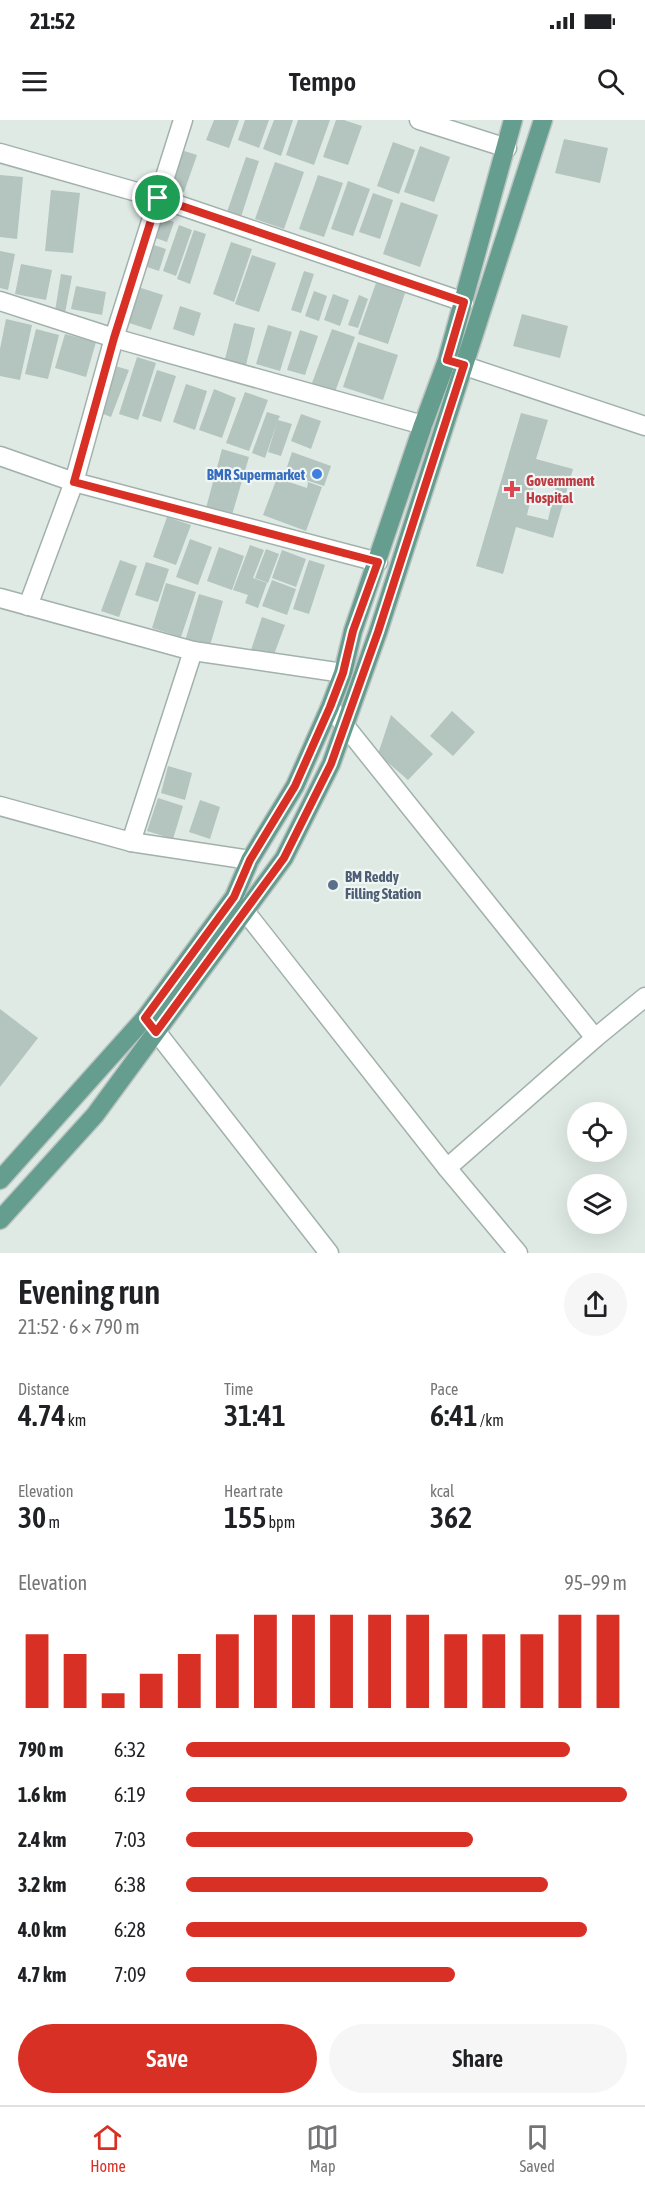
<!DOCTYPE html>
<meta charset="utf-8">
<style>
body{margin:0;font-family:"Asap Condensed",sans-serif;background:#f6f6f6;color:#202124;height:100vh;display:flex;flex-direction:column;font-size:22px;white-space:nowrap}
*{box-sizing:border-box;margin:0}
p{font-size:20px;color:#757577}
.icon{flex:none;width:33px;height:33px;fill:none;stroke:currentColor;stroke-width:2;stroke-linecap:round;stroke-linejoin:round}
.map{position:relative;height:1133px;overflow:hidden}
.side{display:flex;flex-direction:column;background:#fff;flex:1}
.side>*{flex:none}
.fabs{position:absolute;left:567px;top:982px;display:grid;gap:12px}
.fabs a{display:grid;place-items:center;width:60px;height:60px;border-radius:50%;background:#fff;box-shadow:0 6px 24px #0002;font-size:30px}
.pin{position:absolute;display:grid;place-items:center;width:51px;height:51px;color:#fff;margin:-26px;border:3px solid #fff;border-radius:50%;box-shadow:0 2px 6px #0007}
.round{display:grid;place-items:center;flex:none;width:63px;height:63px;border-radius:32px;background:#f6f6f6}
.summary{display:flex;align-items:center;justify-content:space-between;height:102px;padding:0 18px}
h1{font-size:33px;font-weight:600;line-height:45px}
.stats{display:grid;grid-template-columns:repeat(3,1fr);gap:9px;height:102px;padding:6px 18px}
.stats div{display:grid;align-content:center}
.stats b{font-size:30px;font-weight:600}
.stats small{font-size:16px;font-weight:400}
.stats p{font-size:16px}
.chart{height:168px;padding:12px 18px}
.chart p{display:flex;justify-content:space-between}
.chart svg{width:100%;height:108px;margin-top:6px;stroke:#d93025;stroke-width:6}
.primary-button{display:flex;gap:12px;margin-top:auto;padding:12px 18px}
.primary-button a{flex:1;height:69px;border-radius:36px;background:#d93025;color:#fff;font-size:24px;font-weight:600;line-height:69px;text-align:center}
.primary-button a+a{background:#f6f6f6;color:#202124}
ul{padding:0 18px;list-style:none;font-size:20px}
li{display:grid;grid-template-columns:96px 72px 1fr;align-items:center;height:45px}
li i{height:15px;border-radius:8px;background:#d93025}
.status{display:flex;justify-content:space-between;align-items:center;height:42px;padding:0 30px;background:#fff;direction:ltr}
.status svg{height:16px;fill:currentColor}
header{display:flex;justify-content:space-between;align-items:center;height:78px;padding:0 18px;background:#fff;font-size:27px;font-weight:600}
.menu{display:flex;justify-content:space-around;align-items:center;height:84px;border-top:2px solid #e0e0e0;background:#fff;font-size:16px;color:#757577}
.menu a{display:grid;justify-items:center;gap:3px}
.menu .selected{color:#d93025}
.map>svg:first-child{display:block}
.building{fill:#b4c4be;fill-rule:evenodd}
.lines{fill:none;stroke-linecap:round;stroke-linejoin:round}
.minor-casing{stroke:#a2b1ac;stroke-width:21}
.major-casing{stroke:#bcc4c2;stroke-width:21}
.minor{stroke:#fff;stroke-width:18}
.major{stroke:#659d8f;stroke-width:18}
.route-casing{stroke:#fff;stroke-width:12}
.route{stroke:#d93025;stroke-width:8}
.shop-dot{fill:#3f7fe0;stroke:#eff6f3;stroke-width:2}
.health-dot{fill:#e0444e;stroke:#eff6f3;stroke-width:2}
.service-dot{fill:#5c6f8a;stroke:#eff6f3;stroke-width:2}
.labels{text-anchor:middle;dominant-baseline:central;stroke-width:4.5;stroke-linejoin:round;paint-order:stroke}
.shop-label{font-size:15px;font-weight:bold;fill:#366cbe;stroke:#eff6f3;text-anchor:end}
.health-label{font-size:15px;font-weight:bold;fill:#be3a42;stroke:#eff6f3;text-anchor:start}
.service-label{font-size:15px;font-weight:bold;fill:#4e5e75;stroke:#eff6f3;text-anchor:start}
</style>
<div class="status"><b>21:52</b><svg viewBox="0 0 49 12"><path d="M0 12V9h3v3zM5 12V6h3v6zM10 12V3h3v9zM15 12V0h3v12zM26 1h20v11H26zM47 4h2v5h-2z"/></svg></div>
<header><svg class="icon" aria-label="menu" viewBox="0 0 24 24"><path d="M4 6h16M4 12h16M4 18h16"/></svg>Tempo<svg class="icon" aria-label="search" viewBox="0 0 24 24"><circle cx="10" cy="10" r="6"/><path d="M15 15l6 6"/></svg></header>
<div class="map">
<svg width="645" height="1133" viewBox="0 0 645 1133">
<rect width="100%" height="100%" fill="#dfeae5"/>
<g class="building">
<polygon points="214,0 239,0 229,28 206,20"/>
<polygon points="245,0 269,0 259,28 238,20"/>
<polygon points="274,0 293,0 281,36 263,29"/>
<polygon points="298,0 330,0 314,45 286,35"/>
<polygon points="336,0 344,0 362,6 348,45 323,37"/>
<polygon points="564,19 608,28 600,63 555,53"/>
<polygon points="393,22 415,30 399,74 377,66"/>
<polygon points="420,26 450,37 434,82 404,72"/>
<polygon points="178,29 197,35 184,72 166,66"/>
<polygon points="246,37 259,41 241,97 227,92"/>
<polygon points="275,42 304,52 284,109 255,99"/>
<polygon points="0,55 23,57 17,119 0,117"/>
<polygon points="318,55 343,63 324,117 299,109"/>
<polygon points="348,61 370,69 353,116 331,109"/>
<polygon points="51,70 80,73 73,133 45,131"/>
<polygon points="373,73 393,80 380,119 359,112"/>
<polygon points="401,82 438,95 420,147 383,134"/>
<polygon points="157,96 174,102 167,122 150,116"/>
<polygon points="179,105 192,110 176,156 163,151"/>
<polygon points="194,110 206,114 190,164 177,159"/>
<polygon points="231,122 252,129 234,182 213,174"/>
<polygon points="151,124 166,129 159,151 144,146"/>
<polygon points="0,131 15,134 8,170 0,168"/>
<polygon points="252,135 276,143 259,192 235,184"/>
<polygon points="21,144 52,150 46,180 15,174"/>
<polygon points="304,151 314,154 301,193 291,190"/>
<polygon points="61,154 72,156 65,193 55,191"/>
<polygon points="376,163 405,173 388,224 358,214"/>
<polygon points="76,166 106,172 102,195 71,189"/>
<polygon points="138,167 163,175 151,210 126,202"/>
<polygon points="314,171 327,176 319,201 305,196"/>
<polygon points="333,174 349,180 340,206 324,200"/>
<polygon points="359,175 368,179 358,208 348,205"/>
<polygon points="180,186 201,193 194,216 173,209"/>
<polygon points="522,194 568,206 560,238 513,226"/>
<polygon points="6,199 32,205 20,260 0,256 0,229"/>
<polygon points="234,203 255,208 246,245 225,239"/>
<polygon points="268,205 292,212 280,251 256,244"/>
<polygon points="36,209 59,215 48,259 25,254"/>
<polygon points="332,209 355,217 335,272 312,263"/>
<polygon points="300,210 318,216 305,255 287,250"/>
<polygon points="65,214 96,222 86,257 55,248"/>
<polygon points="358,222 398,235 383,280 343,267"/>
<polygon points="137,237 156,243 138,300 119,294"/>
<polygon points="115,246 129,250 111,297 98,292"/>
<polygon points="157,250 176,256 161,302 142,296"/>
<polygon points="186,264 207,271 195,310 173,302"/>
<polygon points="214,269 236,278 222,318 199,310"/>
<polygon points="245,272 268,280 249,331 226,323"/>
<polygon points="267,292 280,296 278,300 292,304 281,336 268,332 277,303 265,338 252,333"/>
<path d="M521,293l27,7 -12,39 37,10 -20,69 -37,-11 -13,47 -27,-8zM535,361l21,4 -8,35 -21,-5z"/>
<polygon points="301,294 321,301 311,329 291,321"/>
<polygon points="222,329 249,337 232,395 206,388"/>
<polygon points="292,332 331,346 324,366 285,353"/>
<polygon points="277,358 307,368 308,362 322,367 306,411 263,395"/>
<polygon points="167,397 191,405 176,445 153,437"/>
<polygon points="190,419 212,427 198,465 176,457"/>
<polygon points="250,425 264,430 253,458 267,463 258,488 245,483 248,475 233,470"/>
<polygon points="219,427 244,436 232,470 207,461"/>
<polygon points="266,429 279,434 268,463 255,458"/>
<polygon points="282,430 306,439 296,467 272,458"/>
<polygon points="120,440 137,446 119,497 101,491"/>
<polygon points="309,440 325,445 309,494 293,489"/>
<polygon points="146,442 169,449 158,482 135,475"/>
<polygon points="272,460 296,469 287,495 262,486"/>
<polygon points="166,463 196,472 181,517 152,508"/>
<polygon points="199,474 223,481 209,529 185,521"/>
<polygon points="262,497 285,505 273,537 251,530"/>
<polygon points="452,591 475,612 453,636 430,616"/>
<polygon points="391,595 433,634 408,660 378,634"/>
<polygon points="168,646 192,653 185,680 161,673"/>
<polygon points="158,678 183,686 173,719 147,711"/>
<polygon points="200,680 220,687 210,719 189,712"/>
<polygon points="0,889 38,918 0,967"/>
</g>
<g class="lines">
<defs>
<g id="minor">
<polyline points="419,0 507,28"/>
<polyline points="0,33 158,78 464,182"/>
<polyline points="0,181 114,218 423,305"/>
<polyline points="450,241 645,306"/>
<polyline points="0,336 74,362 378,442"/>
<polyline points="0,478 193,531 343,553"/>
<polyline points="28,486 74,362 114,218 183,0"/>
<polyline points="330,587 595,918 645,877"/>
<polyline points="0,686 131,722 250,740"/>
<polyline points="131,722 193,531"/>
<polyline points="237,781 447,1048 518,1133"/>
<polyline points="148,901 329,1133"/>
<polyline points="447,1048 595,918"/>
</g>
<g id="major">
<polyline points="0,1060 145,898 234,777 250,740 295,666 330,587 343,553 353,511 423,305 447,240 513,0"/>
<polyline points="0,1100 95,995 284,738 331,644 378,512 543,0"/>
</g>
</defs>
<use href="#minor" class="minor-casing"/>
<use href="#major" class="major-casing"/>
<use href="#minor" class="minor"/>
<use href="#major" class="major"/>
</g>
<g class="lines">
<defs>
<polygon id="route" points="158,78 464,182 447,240 464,245 378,512 331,644 284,738 156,912 145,898 234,777 250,740 295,666 330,587 343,553 353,511 378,442 74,362 114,218"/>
</defs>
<use href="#route" class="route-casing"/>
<use href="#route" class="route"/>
</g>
<circle class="shop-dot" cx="317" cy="354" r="6"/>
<path class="health-dot" d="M509 360h6v6h6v6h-6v6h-6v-6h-6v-6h6z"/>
<circle class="service-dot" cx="333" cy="765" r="6"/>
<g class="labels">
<g class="shop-label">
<text x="305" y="354">BMR Supermarket</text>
</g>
<g class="health-label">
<text x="526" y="360">Government<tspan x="526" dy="17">Hospital</tspan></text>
</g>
<g class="service-label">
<text x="345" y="756">BM Reddy<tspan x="345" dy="17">Filling Station</tspan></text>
</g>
</g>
</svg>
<div class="fabs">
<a><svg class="icon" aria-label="locate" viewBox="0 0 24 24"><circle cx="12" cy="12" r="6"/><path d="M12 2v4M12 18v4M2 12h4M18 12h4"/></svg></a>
<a><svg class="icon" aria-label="layers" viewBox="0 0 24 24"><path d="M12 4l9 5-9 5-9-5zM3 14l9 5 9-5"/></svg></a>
</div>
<div class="pin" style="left:158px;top:78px;background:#1e9e55"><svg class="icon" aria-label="arrive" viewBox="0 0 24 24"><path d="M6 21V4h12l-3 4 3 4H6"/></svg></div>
</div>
<section class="side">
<div class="summary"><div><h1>Evening run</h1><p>21:52 · 6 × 790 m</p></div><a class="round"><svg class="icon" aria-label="share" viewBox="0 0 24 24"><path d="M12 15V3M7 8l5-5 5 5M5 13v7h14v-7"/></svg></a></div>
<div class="stats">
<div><p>Distance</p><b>4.74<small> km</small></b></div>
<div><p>Time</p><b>31:41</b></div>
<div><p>Pace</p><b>6:41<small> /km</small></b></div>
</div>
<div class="stats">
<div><p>Elevation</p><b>30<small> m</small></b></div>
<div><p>Heart rate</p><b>155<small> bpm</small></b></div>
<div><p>kcal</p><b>362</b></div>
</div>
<div class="chart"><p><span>Elevation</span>95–99 m</p>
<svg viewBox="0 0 160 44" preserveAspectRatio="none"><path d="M5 44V14M15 44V22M25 44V38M35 44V30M45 44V22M55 44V14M65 44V6M75 44V6M85 44V6M95 44V6M105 44V6M115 44V14M125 44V14M135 44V14M145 44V6M155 44V6"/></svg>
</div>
<ul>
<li><b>790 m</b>6:32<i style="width:87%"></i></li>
<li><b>1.6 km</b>6:19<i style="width:100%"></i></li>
<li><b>2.4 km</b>7:03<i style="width:65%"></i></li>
<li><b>3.2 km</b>6:38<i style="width:82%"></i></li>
<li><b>4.0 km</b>6:28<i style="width:91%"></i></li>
<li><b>4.7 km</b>7:09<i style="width:61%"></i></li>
</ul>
<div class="primary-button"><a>Save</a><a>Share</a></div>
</section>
<nav class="menu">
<a class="selected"><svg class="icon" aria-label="home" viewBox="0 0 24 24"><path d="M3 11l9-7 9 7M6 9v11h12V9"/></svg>Home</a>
<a><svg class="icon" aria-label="map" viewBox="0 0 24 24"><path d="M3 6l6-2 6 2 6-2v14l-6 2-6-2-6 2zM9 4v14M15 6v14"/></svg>Map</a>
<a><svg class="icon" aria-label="saved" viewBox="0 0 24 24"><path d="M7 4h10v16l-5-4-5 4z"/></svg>Saved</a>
</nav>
